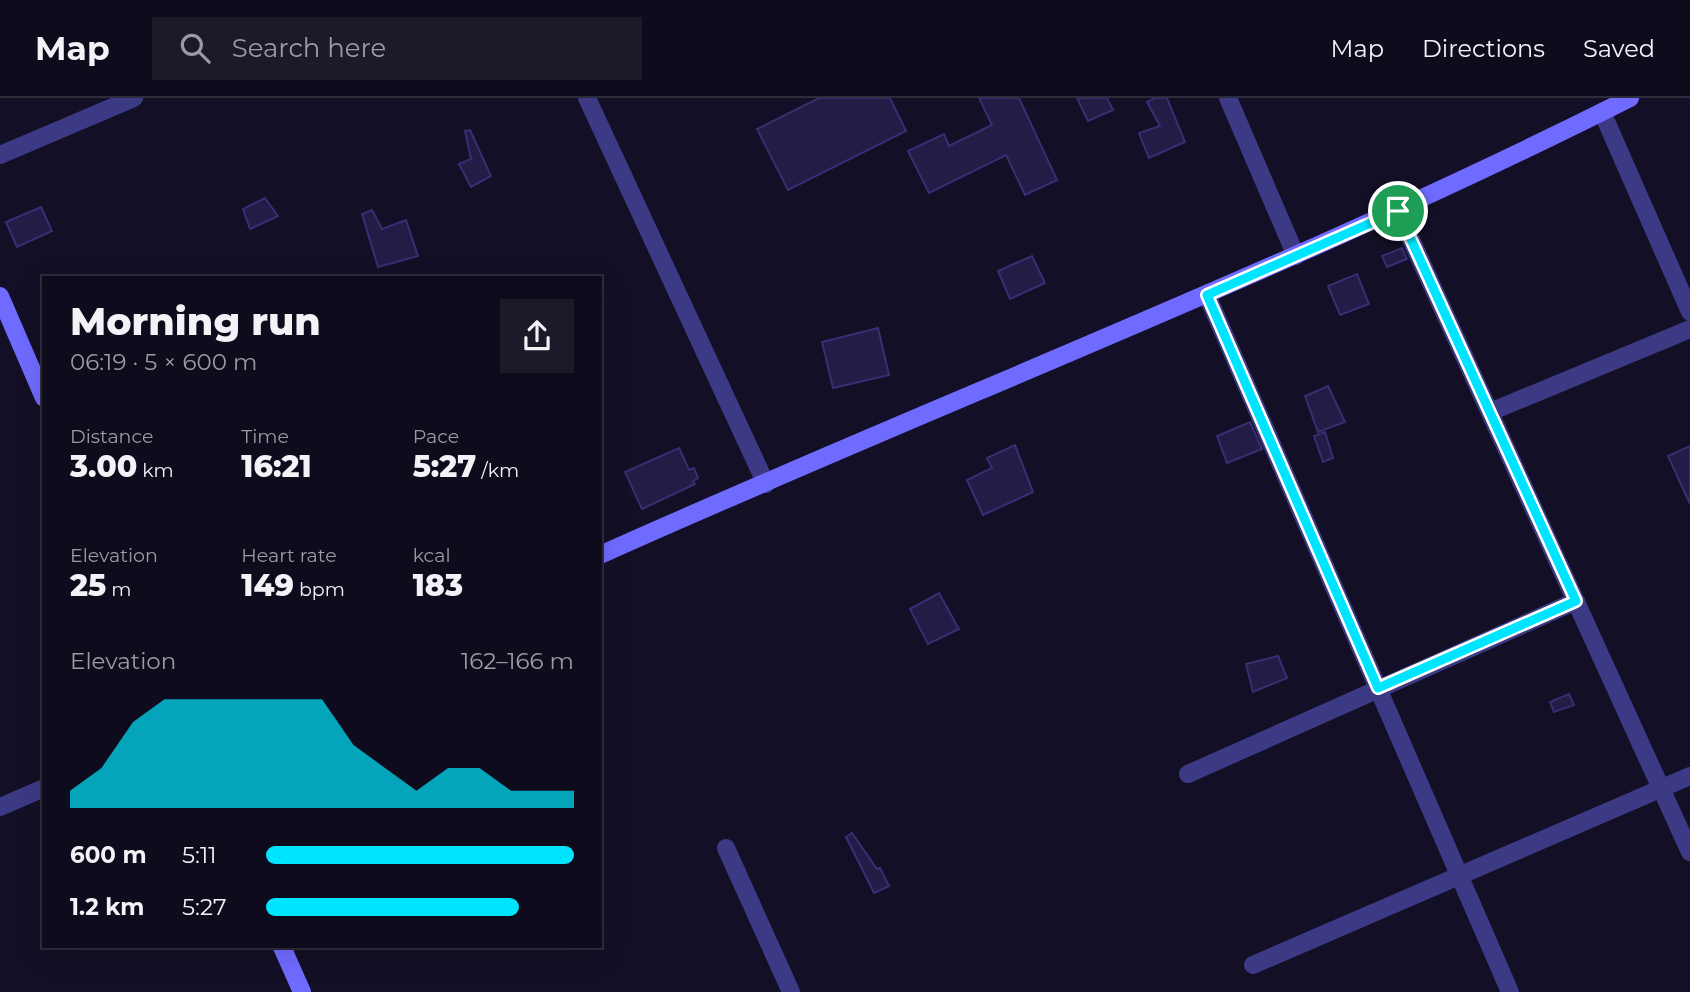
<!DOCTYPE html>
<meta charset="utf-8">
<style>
body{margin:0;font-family:Montserrat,sans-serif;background:#1c1929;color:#f1f3f6;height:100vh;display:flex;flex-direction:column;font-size:26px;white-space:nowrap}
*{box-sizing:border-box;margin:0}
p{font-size:23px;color:#9b9ba3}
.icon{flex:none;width:38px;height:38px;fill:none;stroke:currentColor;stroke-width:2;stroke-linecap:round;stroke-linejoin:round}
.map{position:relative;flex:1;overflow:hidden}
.panel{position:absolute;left:42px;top:178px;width:560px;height:672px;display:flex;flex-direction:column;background:#0e0b1c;border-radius:0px;box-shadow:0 7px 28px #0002,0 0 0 2px #2e2b3b}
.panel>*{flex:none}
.pin{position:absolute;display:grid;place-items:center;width:60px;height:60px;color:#fff;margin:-30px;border:4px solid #fff;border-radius:50%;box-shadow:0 2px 7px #0007}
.round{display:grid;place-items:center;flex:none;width:74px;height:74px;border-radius:0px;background:#1c1929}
.summary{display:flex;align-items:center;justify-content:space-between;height:119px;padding:0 28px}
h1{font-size:38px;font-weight:800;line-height:52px}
.metrics{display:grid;grid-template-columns:repeat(3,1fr);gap:10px;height:119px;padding:7px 28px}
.metrics div{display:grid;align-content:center}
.metrics b{font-size:30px;font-weight:800}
.metrics small{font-size:19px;font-weight:400}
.metrics p{font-size:19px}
.chart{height:196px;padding:14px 28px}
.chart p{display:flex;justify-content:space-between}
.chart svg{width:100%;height:126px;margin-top:7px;fill:#00e5ff;opacity:.7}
ul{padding:0 28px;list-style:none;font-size:23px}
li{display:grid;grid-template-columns:112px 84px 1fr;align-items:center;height:52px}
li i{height:18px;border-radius:9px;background:#00e5ff}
header{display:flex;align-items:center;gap:42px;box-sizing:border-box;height:98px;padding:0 35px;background:#0e0b1c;border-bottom:2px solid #2e2b3b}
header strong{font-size:33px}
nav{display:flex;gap:38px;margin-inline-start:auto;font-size:24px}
.search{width:490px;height:63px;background:#1c1929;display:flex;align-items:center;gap:18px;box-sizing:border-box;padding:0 24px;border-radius:0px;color:#9b9ba3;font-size:26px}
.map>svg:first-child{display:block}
.building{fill:#241b47;stroke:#3b2d73;stroke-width:2}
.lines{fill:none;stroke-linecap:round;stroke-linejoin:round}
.street{stroke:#3d3a85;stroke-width:18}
.secondary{stroke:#6f6bff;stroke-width:18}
.route-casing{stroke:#fff;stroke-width:14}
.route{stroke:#00e5ff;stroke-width:9}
</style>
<header>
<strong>Map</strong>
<div class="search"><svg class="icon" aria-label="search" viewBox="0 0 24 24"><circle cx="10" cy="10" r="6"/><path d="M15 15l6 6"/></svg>Search here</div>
<nav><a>Map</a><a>Directions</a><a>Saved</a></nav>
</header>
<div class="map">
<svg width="1690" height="894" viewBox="0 0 1690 894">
<rect width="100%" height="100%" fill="#130f26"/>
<g class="building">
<polygon points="819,0 890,0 906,33 788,92 757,31"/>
<polygon points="979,0 1019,0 1057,82 1025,97 1006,57 929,95 908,53 944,36 949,48 992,27"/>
<polygon points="1077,0 1107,0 1113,12 1088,23"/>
<polygon points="1155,0 1167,0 1185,44 1149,60 1139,35 1160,28 1147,4"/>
<polygon points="470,32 491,78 471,89 459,66 471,61 465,33"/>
<polygon points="265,100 278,118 250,131 243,111"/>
<polygon points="41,109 52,133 17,149 6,124"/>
<polygon points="372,112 382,131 406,122 418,158 378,169 362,116"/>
<polygon points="1402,150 1407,161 1387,169 1382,158"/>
<polygon points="1032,158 1045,185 1010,201 998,173"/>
<polygon points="1357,176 1369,206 1340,217 1328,188"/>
<polygon points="878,230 889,277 833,290 822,244"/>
<polygon points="1328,288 1345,324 1318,334 1305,298"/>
<polygon points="1250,324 1262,351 1227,365 1217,338"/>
<polygon points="1325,334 1333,360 1323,364 1314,338"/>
<polygon points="1015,347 1033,394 983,417 967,382 992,370 987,360"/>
<polygon points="1690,348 1690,406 1668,358"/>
<polygon points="679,350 689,372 694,370 698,380 693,383 695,386 642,411 625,374"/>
<polygon points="939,495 959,531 928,546 910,511"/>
<polygon points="1278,558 1287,580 1253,594 1246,566"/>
<polygon points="1569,596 1574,607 1554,614 1550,604"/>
<polygon points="852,735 877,771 880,770 889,788 874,795 846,739"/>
</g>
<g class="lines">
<g class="street">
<polyline points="587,0 766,386"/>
<polyline points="1228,0 1296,158"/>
<polyline points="1602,14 1690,214"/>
<polyline points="0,57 134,0"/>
<polyline points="1398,113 1690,754"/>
<polyline points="1207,197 1510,894"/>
<polyline points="1490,314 1690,231"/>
<polyline points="1188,676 1576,503"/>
<polyline points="0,709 44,690"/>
<polyline points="726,750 791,894"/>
<polyline points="1253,867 1690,678"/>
</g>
<g class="secondary">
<polyline points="0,198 44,300"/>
<path d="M600,457c343,-154 695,-288 1030,-457"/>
<polyline points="282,849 302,894"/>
</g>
</g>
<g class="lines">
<defs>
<polygon id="route" points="1398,113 1576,503 1378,590 1207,197"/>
</defs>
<use href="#route" class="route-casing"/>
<use href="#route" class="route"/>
</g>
</svg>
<div class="pin" style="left:1398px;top:113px;background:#1e9e55"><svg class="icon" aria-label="arrive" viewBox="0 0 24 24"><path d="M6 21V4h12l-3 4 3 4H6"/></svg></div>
<section class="panel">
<div class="summary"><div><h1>Morning run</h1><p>06:19 · 5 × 600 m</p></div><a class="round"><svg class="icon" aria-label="share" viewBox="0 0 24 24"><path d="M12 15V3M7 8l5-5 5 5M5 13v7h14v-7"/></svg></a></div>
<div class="metrics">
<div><p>Distance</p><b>3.00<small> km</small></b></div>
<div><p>Time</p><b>16:21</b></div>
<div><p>Pace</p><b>5:27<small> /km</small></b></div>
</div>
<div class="metrics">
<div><p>Elevation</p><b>25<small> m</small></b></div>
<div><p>Heart rate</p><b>149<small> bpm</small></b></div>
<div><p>kcal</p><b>183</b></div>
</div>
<div class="chart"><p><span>Elevation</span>162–166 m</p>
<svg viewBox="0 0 160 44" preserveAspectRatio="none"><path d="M0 44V38L10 30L20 14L30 6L40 6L50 6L60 6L70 6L80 6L90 22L100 30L110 38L120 30L130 30L140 38L150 38L160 38V44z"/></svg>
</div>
<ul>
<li><b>600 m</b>5:11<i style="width:100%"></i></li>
<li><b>1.2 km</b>5:27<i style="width:82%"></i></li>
</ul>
</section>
</div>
